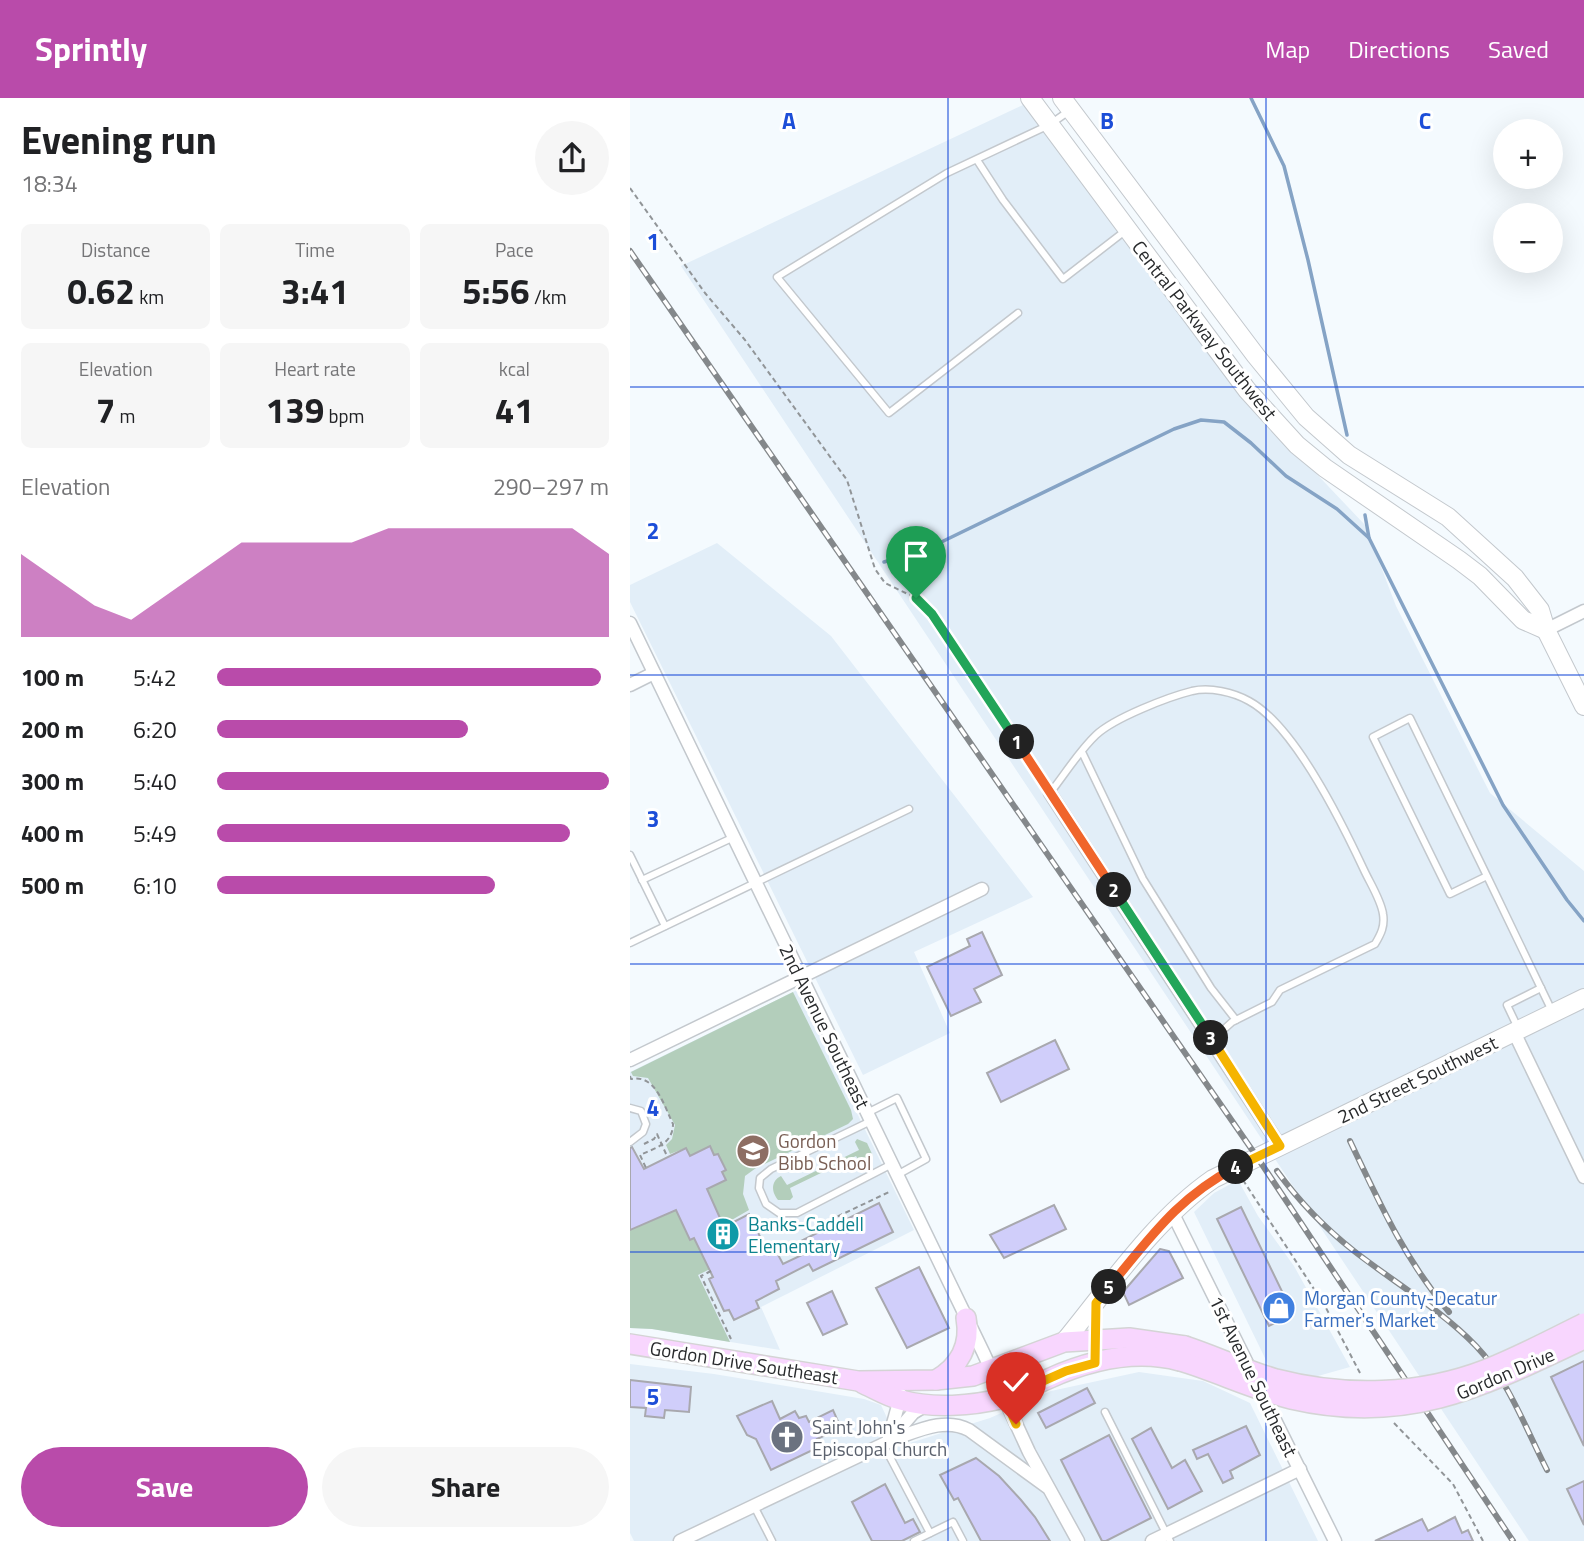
<!DOCTYPE html>
<meta charset="utf-8">
<style>
body{margin:0;font-family:"Titillium Web",sans-serif;background:#f6f6f6;color:#202124;height:100vh;display:flex;flex-direction:column;font-size:26px;white-space:nowrap}
*{box-sizing:border-box;margin:0}
p{font-size:23px;color:#757577}
.icon{flex:none;width:38px;height:38px;fill:none;stroke:currentColor;stroke-width:2;stroke-linecap:round;stroke-linejoin:round}
.map{position:relative;flex:1;overflow:hidden}
.panel{display:flex;flex-direction:column;background:#fff;width:630px}
.panel>*{flex:none}
.controls{position:absolute;left:863px;top:21px;display:grid;gap:14px}
.controls a{display:grid;place-items:center;width:70px;height:70px;border-radius:50%;background:#fff;box-shadow:0 7px 28px #0002;font-size:35px}
.pin{position:absolute;display:grid;place-items:center;width:60px;height:60px;color:#fff;margin:-72px -30px;border-radius:50% 50% 50% 0;rotate:-45deg;box-shadow:0 0 7px #0007}
.pin .icon{rotate:45deg}
.km{position:absolute;width:35px;height:35px;margin:-18px;border-radius:50%;background:#222;color:#fff;font-size:19px;line-height:35px;text-align:center}
.round{display:grid;place-items:center;flex:none;width:74px;height:74px;border-radius:37px;background:#f6f6f6}
.overview{display:flex;align-items:center;justify-content:space-between;height:119px;padding:0 21px}
h1{font-size:38px;font-weight:700;line-height:52px}
.stats{display:grid;grid-template-columns:repeat(3,1fr);gap:10px;height:119px;padding:7px 21px}
.stats div{display:grid;align-content:center;border-radius:10px;background:#f6f6f6;text-align:center}
.stats b{font-size:35px;font-weight:700}
.stats small{font-size:19px;font-weight:400}
.stats p{font-size:19px}
.chart{height:196px;padding:14px 21px}
.chart p{display:flex;justify-content:space-between}
.chart svg{width:100%;height:126px;margin-top:7px;fill:#b94baa;opacity:.7}
.cta{display:flex;gap:14px;margin-top:auto;padding:14px 21px}
.cta a{flex:1;height:80px;border-radius:42px;background:#b94baa;color:#fff;font-size:28px;font-weight:700;line-height:80px;text-align:center}
.cta a+a{background:#f6f6f6;color:#202124}
ul{padding:0 21px;list-style:none;font-size:23px}
li{display:grid;grid-template-columns:112px 84px 1fr;align-items:center;height:52px}
li i{height:18px;border-radius:9px;background:#b94baa}
header{display:flex;align-items:center;gap:42px;box-sizing:border-box;height:98px;padding:0 35px;background:#b94baa;color:#fff}
header strong{font-size:33px}
nav{display:flex;gap:38px;margin-inline-start:auto;font-size:24px}
main{display:flex;flex:1;min-height:0}
.map>svg:first-child{display:block}
.built{fill:#e2eef8}
.green{fill:#b3cebb}
.lines{fill:none;stroke-linecap:round;stroke-linejoin:round}
.stream{stroke:#85a3c5;stroke-width:3.5}
.building{fill:#d0cefa;stroke:#a8a8ae;stroke-width:2}
.lane-casing{stroke:#c3c8cd;stroke-width:9}
.street-casing{stroke:#c3c8cd;stroke-width:15}
.secondary-casing{stroke:#c3c8cd;stroke-width:20}
.primary-casing{stroke:#d4d4d5;stroke-width:22}
.path{stroke:#919598;stroke-width:2;stroke-dasharray:5 3.5;stroke-linecap:butt}
.lane{stroke:#fff;stroke-width:6}
.street{stroke:#fff;stroke-width:12}
.secondary{stroke:#fff;stroke-width:18}
.primary{stroke:#f8d6fe;stroke-width:19}
.rail-casing{stroke:#84888b;stroke-width:6}
.rail{stroke:#fff;stroke-width:3.5;stroke-dasharray:10;stroke-linecap:butt}
.primary-bridge-casing{stroke:#d4d4d5;stroke-width:22;stroke-linecap:butt}
.primary-bridge{stroke:#f8d6fe;stroke-width:19}
.split-1-casing{stroke:#fff;stroke-width:14}
.split-2-casing{stroke:#fff;stroke-width:14}
.split-3-casing{stroke:#fff;stroke-width:14}
.split-4-casing{stroke:#fff;stroke-width:14}
.split-5-casing{stroke:#fff;stroke-width:14}
.split-6-casing{stroke:#fff;stroke-width:14}
.split-1{stroke:#22a559;stroke-width:9}
.split-2{stroke:#f0652b;stroke-width:9}
.split-3{stroke:#22a559;stroke-width:9}
.split-4{stroke:#f5b400;stroke-width:9}
.split-5{stroke:#f0652b;stroke-width:9}
.split-6{stroke:#f5b400;stroke-width:9}
.grid{fill:none;stroke:#1d4ed8;stroke-width:2;stroke-opacity:0.55}
.labels{text-anchor:middle;dominant-baseline:central;stroke-width:6;stroke-linejoin:round;paint-order:stroke}
.street-label{font-size:19px;fill:#282a2c;stroke:#fff}
.education-label{font-size:19px;fill:#785e54;stroke:#fff;text-anchor:start}
.culture-label{font-size:19px;fill:#0d838f;stroke:#fff;text-anchor:start}
.shop-label{font-size:19px;fill:#366cbe;stroke:#fff;text-anchor:start}
.worship-label{font-size:19px;fill:#5b616d;stroke:#fff;text-anchor:start}
.grid-label{font-size:23px;text-anchor:middle;font-weight:bold;fill:#1d4ed8;stroke:#fff;stroke-width:6;stroke-linejoin:round;paint-order:stroke}
</style>
<header>
<strong>Sprintly</strong>
<nav><a>Map</a><a>Directions</a><a>Saved</a></nav>
</header>
<main>
<section class="panel">
<div class="overview"><div><h1>Evening run</h1><p>18:34</p></div><a class="round"><svg class="icon" aria-label="share" viewBox="0 0 24 24"><path d="M12 15V3M7 8l5-5 5 5M5 13v7h14v-7"/></svg></a></div>
<div class="stats">
<div><p>Distance</p><b>0.62<small> km</small></b></div>
<div><p>Time</p><b>3:41</b></div>
<div><p>Pace</p><b>5:56<small> /km</small></b></div>
</div>
<div class="stats">
<div><p>Elevation</p><b>7<small> m</small></b></div>
<div><p>Heart rate</p><b>139<small> bpm</small></b></div>
<div><p>kcal</p><b>41</b></div>
</div>
<div class="chart"><p><span>Elevation</span>290–297 m</p>
<svg viewBox="0 0 160 44" preserveAspectRatio="none"><path d="M0 44V15L10 24L20 33L30 38L40 29L50 20L60 11L70 11L80 11L90 11L100 6L110 6L120 6L130 6L140 6L150 6L160 15V44z"/></svg>
</div>
<ul>
<li><b>100 m</b>5:42<i style="width:98%"></i></li>
<li><b>200 m</b>6:20<i style="width:64%"></i></li>
<li><b>300 m</b>5:40<i style="width:100%"></i></li>
<li><b>400 m</b>5:49<i style="width:90%"></i></li>
<li><b>500 m</b>6:10<i style="width:71%"></i></li>
</ul>
<div class="cta"><a>Save</a><a>Share</a></div>
</section>
<div class="map">
<svg width="954" height="1443" viewBox="0 0 954 1443">
<rect width="100%" height="100%" fill="#f4fafe"/>
<g class="built">
<polygon points="395,6 610,295 735,427 766,508 860,695 954,773 954,1443 899,1443 51,168"/>
<polygon points="87,445 201,538 403,799 284,854 320,935 233,977 0,504 0,487"/>
<polygon points="167,892 284,1132 131,1209 150,1252 22,1231 0,1230 0,974"/>
<polygon points="608,1082 628,1118 664,1168 720,1269 649,1289 564,1114 584,1095"/>
<polygon points="0,1266 84,1276 234,1301 251,1307 270,1348 360,1320 421,1293 509,1274 573,1283 620,1305 688,1443 4,1443 0,1435"/>
</g>
<g class="green">
<polygon points="163,894 221,1012 223,1021 218,1026 126,1070 115,1078 113,1096 119,1112 93,1127 77,1091 96,1082 92,1074 96,1071 88,1056 84,1057 80,1049 60,1058 56,1050 40,1056 36,1047 42,1041 45,1027 18,980 3,978 1,974"/>
<path d="M227,1041l10,4 6,13 -5,6 -7,2 -5,-8 -66,32 3,9 -3,3h-12c-7,-9 -7,-19 3,-24l6,9 72,-35 -4,-8z"/>
<polygon points="42,1104 60,1142 64,1140 80,1171 68,1177 100,1244 22,1231 0,1230 0,1132 40,1115"/>
</g>
<g class="lines">
<g class="stream">
<polyline points="621,0 654,68 678,162 717,337"/>
<polyline points="735,417 739,440 873,707 937,802 954,823"/>
<polyline points="254,464 297,451 544,331 571,322 594,324 621,345 656,378 707,411 739,440"/>
</g>
</g>
<g class="building">
<polygon points="352,834 372,877 344,891 351,904 321,918 297,869 340,848 337,841"/>
<polygon points="425,942 439,971 371,1004 357,975"/>
<polygon points="80,1048 84,1057 88,1056 96,1072 92,1074 96,1082 77,1091 94,1129 119,1116 139,1157 146,1153 153,1166 174,1156 169,1144 197,1130 196,1127 205,1122 207,1126 249,1105 263,1134 183,1173 179,1166 146,1183 149,1191 126,1203 129,1210 104,1222 99,1212 94,1213 79,1181 83,1179 64,1140 60,1142 46,1112 0,1132 0,1050 2,1049 14,1071 56,1050 60,1058"/>
<polygon points="424,1107 436,1131 374,1160 360,1137"/>
<polygon points="611,1109 663,1216 639,1228 587,1121"/>
<polygon points="530,1151 539,1153 553,1180 499,1207 493,1194"/>
<polygon points="289,1169 319,1230 277,1250 246,1190"/>
<polygon points="202,1193 217,1226 193,1237 177,1205"/>
<polygon points="954,1263 954,1348 921,1279"/>
<polygon points="0,1282 61,1289 59,1314 35,1312 34,1320 15,1318 16,1310 0,1309"/>
<polygon points="457,1290 465,1305 416,1330 408,1315"/>
<polygon points="142,1303 150,1321 165,1313 169,1320 176,1318 179,1324 203,1312 211,1330 187,1341 191,1348 141,1372 126,1341 117,1337 107,1318"/>
<polygon points="616,1328 630,1357 600,1373 603,1380 593,1385 578,1356 567,1361 563,1352"/>
<polygon points="521,1330 542,1370 555,1362 572,1393 538,1411 502,1341"/>
<polygon points="479,1337 521,1420 476,1443 472,1443 431,1362"/>
<polygon points="346,1360 369,1378 391,1402 405,1419 420,1443 351,1443 328,1400 324,1402 310,1377"/>
<polygon points="954,1383 954,1427 937,1391"/>
<polygon points="255,1386 275,1425 283,1421 290,1434 272,1443 242,1443 222,1404"/>
<polygon points="825,1419 832,1435 838,1432 843,1443 745,1443 792,1421 798,1433"/>
</g>
<g class="lines">
<defs>
<g id="lane">
<polyline points="347,62 373,102 433,181 495,133"/>
<polyline points="388,215 259,315 147,179 317,75 419,27 439,13"/>
<polyline points="452,654 513,781 581,890 606,922"/>
<path d="M420,695c15,-19 29,-42 46,-58 18,-17 72,-38 96,-44 18,-4 41,1 57,10 46,25 93,122 115,169 6,13 17,30 19,44 2,12 -2,20 -8,30l-95,46 -8,12 -40,20 -20,18"/>
<polyline points="0,757 35,828"/>
<polyline points="857,778 780,620 743,639 820,796 857,778 922,913"/>
<polyline points="12,782 104,739"/>
<polyline points="0,845 279,711"/>
<polyline points="888,930 877,907 911,890"/>
<polyline points="0,1010 11,1013 16,1026 13,1034 0,1044"/>
<polyline points="237,1015 267,1000 296,1061 267,1077"/>
<polyline points="241,1023 141,1071 130,1080 129,1090 136,1106 149,1115 167,1115 262,1066"/>
<polyline points="475,1314 540,1443"/>
<polyline points="253,1346 300,1435"/>
<polyline points="124,1408 142,1443"/>
<polyline points="284,1443 323,1424 333,1443"/>
</g>
<g id="street">
<polyline points="0,525 353,1254 399,1354 448,1443"/>
<polyline points="916,532 954,513"/>
<polyline points="0,587 24,575"/>
<polyline points="420,695 650,1048"/>
<polyline points="884,934 954,1079"/>
<polyline points="0,962 352,791"/>
<polyline points="542,1114 621,1273"/>
<polyline points="629,1290 705,1443"/>
<polyline points="259,1340 271,1297"/>
<path d="M258,1343c26,-8 55,-25 81,-11l78,57"/>
<polyline points="50,1443 258,1344 283,1315 296,1307"/>
<polyline points="522,1443 670,1371"/>
</g>
<g id="secondary">
<polyline points="400,0 617,292 667,347 695,370 829,462 850,478 893,522 916,532"/>
<polyline points="432,0 626,258 676,319 719,357 818,419 885,480 910,512 916,532 954,608"/>
<path d="M434,1244c45,-55 91,-123 149,-163l371,-181"/>
</g>
<g id="primary">
<polyline points="0,1246 228,1283 306,1282 343,1278 434,1244 499,1240 555,1248"/>
<path d="M306,1282c24,-14 35,-35 30,-62"/>
<path d="M232,1285c13,6 26,14 39,17 32,9 71,6 103,-2 15,-4 30,-13 44,-19 42,-19 87,-30 132,-18"/>
</g>
</defs>
<use href="#lane" class="lane-casing"/>
<use href="#street" class="street-casing"/>
<use href="#secondary" class="secondary-casing"/>
<use href="#primary" class="primary-casing"/>
<g class="path">
<polyline points="0,90 75,195 115,242 217,382 245,471 255,485 286,500 302,516 414,686"/>
<path d="M0,978l1,3c25,-5 33,27 42,45 0,20 -18,24 -33,31l6,13"/>
<polyline points="14,1046 24,1041 27,1036 37,1058"/>
<polyline points="613,1082 695,1208 731,1277"/>
<polyline points="177,1133 259,1094"/>
<polyline points="81,1173 71,1178 101,1241"/>
<polyline points="764,1325 823,1386 853,1443"/>
</g>
<use href="#lane" class="lane"/>
<use href="#street" class="street"/>
<use href="#secondary" class="secondary"/>
<use href="#primary" class="primary"/>
<defs>
<g id="rail">
<polyline points="0,153 627,1059 883,1443"/>
<path d="M720,1043c30,63 54,117 99,171"/>
<path d="M647,1073c21,29 49,58 77,80 41,32 86,58 122,95 31,32 51,85 71,124"/>
</g>
</defs>
<use href="#rail" class="rail-casing"/>
<use href="#rail" class="rail"/>
<defs>
<g id="primary-bridge">
<path d="M555,1248c30,10 60,24 91,33 69,18 144,16 211,-10 33,-13 65,-30 97,-46"/>
<path d="M550,1263c37,11 74,29 111,38 116,27 192,-12 293,-60"/>
</g>
</defs>
<use href="#primary-bridge" class="primary-bridge-casing"/>
<use href="#primary-bridge" class="primary-bridge"/>
</g>
<g class="lines">
<defs>
<polyline id="split-1" points="286,500 302,516 387,644"/>
<polyline id="split-2" points="387,644 484,792"/>
<polyline id="split-3" points="484,792 581,940"/>
<polyline id="split-4" points="581,940 650,1048 606,1069"/>
<path id="split-5" d="M479,1189c42,-50 68,-89 127,-120"/>
<polyline id="split-6" points="386,1326 375,1300 436,1273 465,1265 466,1205 479,1189"/>
</defs>
<use href="#split-1" class="split-1-casing"/>
<use href="#split-2" class="split-2-casing"/>
<use href="#split-3" class="split-3-casing"/>
<use href="#split-4" class="split-4-casing"/>
<use href="#split-5" class="split-5-casing"/>
<use href="#split-6" class="split-6-casing"/>
<use href="#split-1" class="split-1"/>
<use href="#split-2" class="split-2"/>
<use href="#split-3" class="split-3"/>
<use href="#split-4" class="split-4"/>
<use href="#split-5" class="split-5"/>
<use href="#split-6" class="split-6"/>
</g>
<path class="grid" d="M318,0v1443M636,0v1443M0,289h954M0,577h954M0,866h954M0,1154h954"/>
<defs>
<symbol id="school-disc" viewBox="-11 -11 22 22"><circle r="9.5" fill="#8d6e63" stroke="#fff"/><path d="M0-5L7-2L0 1L-7-2ZM-4 1L0 2.5L4 1V4Q0 6-4 4Z" fill="#fff"/></symbol>
<symbol id="building-disc" viewBox="-11 -11 22 22"><circle r="9.5" fill="#0f9aa8" stroke="#fff"/><path d="M-4-6H4V6H1V3H-1V6H-4ZM-2.5-4.3h1.7v1.8h-1.7ZM.8-4.3h1.7v1.8H.8ZM-2.5-1h1.7V.8h-1.7ZM.8-1h1.7V.8H.8Z" fill="#fff"/></symbol>
<symbol id="shop-disc" viewBox="-11 -11 22 22"><circle r="9.5" fill="#3f7fe0" stroke="#fff"/><path d="M-5-2.5h2.3a2.7 3.5 0 0 1 5.4 0H5L5.5 6h-11ZM-1.5-2.5h3a1.5 2.3 0 0 0-3 0Z" fill="#fff"/></symbol>
<symbol id="church-disc" viewBox="-11 -11 22 22"><circle r="9.5" fill="#6b7280" stroke="#fff"/><path d="M-1.2-6h2.4v3.5h3.3v2.4h-3.3V6h-2.4V-.1h-3.3v-2.4h3.3Z" fill="#fff"/></symbol>
</defs>
<g fill-rule="evenodd">
<use href="#school-disc" x="104" y="1034" width="38" height="38"/>
<use href="#building-disc" x="74" y="1117" width="38" height="38"/>
<use href="#shop-disc" x="630" y="1191" width="38" height="38"/>
<use href="#church-disc" x="138" y="1320" width="38" height="38"/>
</g>
<g class="labels">
<g class="street-label">
<text transform="translate(575 232) rotate(52)">Central Parkway Southwest</text>
<text transform="translate(195 928) rotate(64)">2nd Avenue Southeast</text>
<text transform="translate(787 981) rotate(-26)">2nd Street Southwest</text>
<text transform="translate(114 1264) rotate(9)">Gordon Drive Southeast</text>
<text transform="translate(875 1275) rotate(-23)">Gordon Drive</text>
<text transform="translate(624 1278) rotate(64)">1st Avenue Southeast</text>
</g>
<g class="education-label">
<text x="148" y="1042">Gordon<tspan x="148" dy="22">Bibb School</tspan></text>
</g>
<g class="culture-label">
<text x="118" y="1125">Banks-Caddell<tspan x="118" dy="22">Elementary</tspan></text>
</g>
<g class="shop-label">
<text x="674" y="1199">Morgan County-Decatur<tspan x="674" dy="22">Farmer's Market</tspan></text>
</g>
<g class="worship-label">
<text x="182" y="1328">Saint John's<tspan x="182" dy="22">Episcopal Church</tspan></text>
</g>
</g>
<g class="grid-label">
<text x="159" y="31">A</text>
<text x="477" y="31">B</text>
<text x="795" y="31">C</text>
<text x="23" y="152">1</text>
<text x="23" y="441">2</text>
<text x="23" y="729">3</text>
<text x="23" y="1018">4</text>
<text x="23" y="1307">5</text>
</g>
</svg>
<div class="controls">
<a>+</a>
<a>−</a>
</div>
<div class="pin" style="left:286px;top:500px;background:#1e9e55"><svg class="icon" aria-label="arrive" viewBox="0 0 24 24"><path d="M6 21V4h12l-3 4 3 4H6"/></svg></div>
<div class="pin" style="left:386px;top:1326px;background:#d93025"><svg class="icon" aria-label="check" viewBox="0 0 24 24"><path d="M5 12l5 5 9-10"/></svg></div>
<b class="km" style="left:387px;top:644px">1</b>
<b class="km" style="left:484px;top:792px">2</b>
<b class="km" style="left:581px;top:940px">3</b>
<b class="km" style="left:606px;top:1069px">4</b>
<b class="km" style="left:479px;top:1189px">5</b>
</div>
</main>
